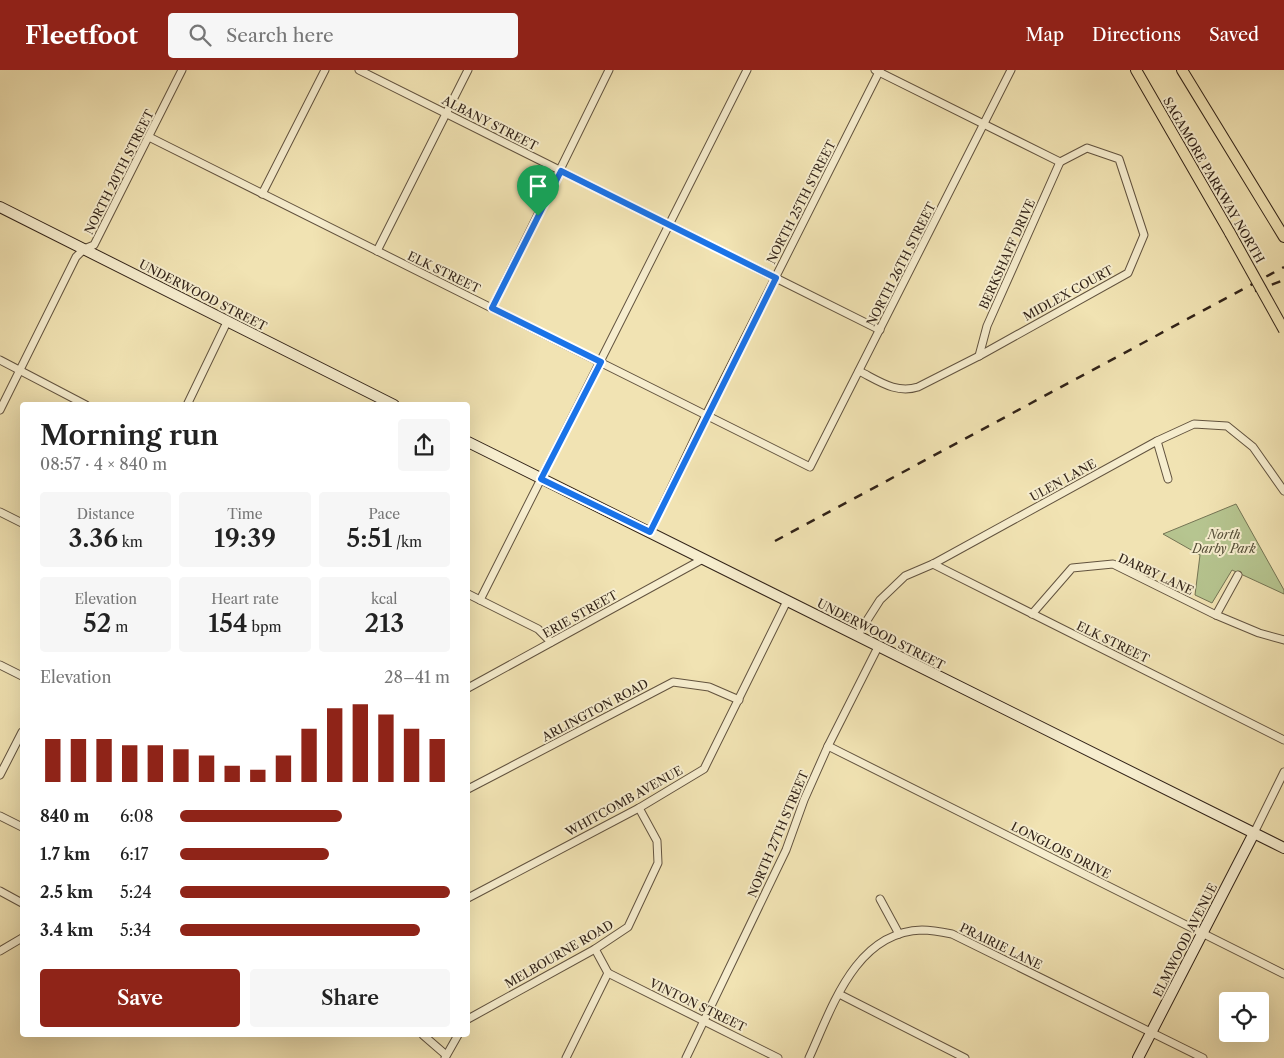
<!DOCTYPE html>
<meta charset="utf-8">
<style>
body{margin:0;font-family:"Libre Caslon Text",serif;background:#f6f6f6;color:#222;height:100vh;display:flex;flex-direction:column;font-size:19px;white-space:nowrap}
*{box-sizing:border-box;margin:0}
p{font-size:16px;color:#767676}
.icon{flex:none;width:28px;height:28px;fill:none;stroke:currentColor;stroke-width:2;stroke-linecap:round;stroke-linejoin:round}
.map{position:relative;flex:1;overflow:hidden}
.panel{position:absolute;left:20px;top:332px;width:450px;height:635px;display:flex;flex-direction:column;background:#fff;border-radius:5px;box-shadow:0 5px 20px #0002}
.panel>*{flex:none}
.fabs{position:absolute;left:1219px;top:922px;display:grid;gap:10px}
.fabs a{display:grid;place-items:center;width:50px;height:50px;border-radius:5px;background:#fff;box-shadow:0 5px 20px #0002;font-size:25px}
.pin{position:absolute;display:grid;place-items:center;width:42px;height:42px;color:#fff;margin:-51px -21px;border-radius:50% 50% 50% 0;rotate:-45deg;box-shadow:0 0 5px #0007}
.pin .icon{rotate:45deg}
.round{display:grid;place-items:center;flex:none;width:52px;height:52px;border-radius:5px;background:#f6f6f6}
.headline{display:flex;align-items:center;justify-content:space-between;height:85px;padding:0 20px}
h1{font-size:28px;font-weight:600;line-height:38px}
.stats{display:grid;grid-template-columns:repeat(3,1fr);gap:8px;height:85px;padding:5px 20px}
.stats div{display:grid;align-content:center;border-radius:5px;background:#f6f6f6;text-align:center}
.stats b{font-size:25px;font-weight:600}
.stats small{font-size:14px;font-weight:400}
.stats p{font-size:14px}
.chart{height:140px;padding:10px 20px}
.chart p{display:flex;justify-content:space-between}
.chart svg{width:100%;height:90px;margin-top:5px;stroke:#8f2418;stroke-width:6}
.action{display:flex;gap:10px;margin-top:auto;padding:10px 20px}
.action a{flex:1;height:58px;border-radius:5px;background:#8f2418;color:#fff;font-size:20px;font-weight:600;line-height:58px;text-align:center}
.action a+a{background:#f6f6f6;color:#222}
ul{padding:0 20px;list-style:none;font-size:16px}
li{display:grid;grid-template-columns:80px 60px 1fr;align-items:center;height:38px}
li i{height:12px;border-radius:6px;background:#8f2418}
header{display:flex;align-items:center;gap:30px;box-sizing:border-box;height:70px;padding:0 25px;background:#8f2418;color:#fff}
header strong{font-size:24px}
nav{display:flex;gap:28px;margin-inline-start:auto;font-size:18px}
.search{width:350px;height:45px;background:#f6f6f6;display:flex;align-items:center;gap:12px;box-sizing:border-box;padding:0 18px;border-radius:5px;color:#767676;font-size:19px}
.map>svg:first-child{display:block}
.green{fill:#b6c590;stroke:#747454}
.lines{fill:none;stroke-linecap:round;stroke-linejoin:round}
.street-casing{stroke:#62533f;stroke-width:9}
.secondary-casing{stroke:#322318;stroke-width:12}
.primary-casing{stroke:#322318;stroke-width:12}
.street{stroke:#f6edce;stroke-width:7}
.secondary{stroke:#f6edce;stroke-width:10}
.primary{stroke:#f1e3b3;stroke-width:10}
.rail{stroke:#322318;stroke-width:2.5;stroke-dasharray:9 9;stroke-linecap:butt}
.primary-bridge-casing{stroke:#322318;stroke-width:12;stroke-linecap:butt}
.primary-bridge{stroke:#f1e3b3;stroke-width:10}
.route-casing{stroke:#fff;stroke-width:10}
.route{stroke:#1a73e8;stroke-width:6}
.labels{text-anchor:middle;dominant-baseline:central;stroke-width:4;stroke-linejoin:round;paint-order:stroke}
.street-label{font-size:12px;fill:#322318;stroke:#f6edce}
.park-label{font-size:12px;font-style:italic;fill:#534c36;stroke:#f6edce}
</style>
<header>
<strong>Fleetfoot</strong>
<div class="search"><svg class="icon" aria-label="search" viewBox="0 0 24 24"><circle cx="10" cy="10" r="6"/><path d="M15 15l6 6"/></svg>Search here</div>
<nav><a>Map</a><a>Directions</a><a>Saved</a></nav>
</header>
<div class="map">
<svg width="1284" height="988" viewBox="0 0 1284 988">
<rect width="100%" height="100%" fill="#f1e3b3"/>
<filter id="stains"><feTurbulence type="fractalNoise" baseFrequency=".004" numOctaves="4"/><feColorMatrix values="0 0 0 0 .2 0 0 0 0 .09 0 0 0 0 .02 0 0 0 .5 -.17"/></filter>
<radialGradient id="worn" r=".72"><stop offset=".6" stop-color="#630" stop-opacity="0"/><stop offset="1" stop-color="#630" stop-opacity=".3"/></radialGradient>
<polygon class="green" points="1236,434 1284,520 1284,524 1232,500 1212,533 1195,525 1200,485 1163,464"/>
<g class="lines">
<defs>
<g id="street">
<polyline points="359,0 880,260"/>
<polyline points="149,67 810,397 1011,0"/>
<polyline points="262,124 325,0"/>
<polyline points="377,181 468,0"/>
<polyline points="492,238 609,0"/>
<polyline points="979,286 987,256 1060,92"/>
<polyline points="0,290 86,335"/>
<path d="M859,301c20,10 37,23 59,16l61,-31 149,-83 16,-38 -25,-76 -32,-11 -27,14 -185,-92"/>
<polyline points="187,335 227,252"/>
<polyline points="0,340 76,187 84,179 94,175 182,0"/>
<polyline points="1157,371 1168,409"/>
<polyline points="0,442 22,453"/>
<polyline points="650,462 706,345 880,0"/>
<polyline points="933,494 1284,670"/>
<polyline points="468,524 538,559 551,572"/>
<polyline points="480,530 747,0"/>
<polyline points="1032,544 1072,498 1113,494 1216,545 1259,563 1284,570"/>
<polyline points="1216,545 1238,505"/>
<polyline points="857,566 880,530 905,506 933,494 1157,371 1194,354 1227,356 1253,377 1284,421"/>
<polyline points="0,595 22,606"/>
<polyline points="468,618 703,489"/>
<polyline points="828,676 1284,904"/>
<polyline points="0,705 22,662"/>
<polyline points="468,719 673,612 709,617 739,630"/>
<polyline points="0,746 22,757"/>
<polyline points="1254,763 1284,702"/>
<polyline points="0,821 22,833"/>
<polyline points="468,828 639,738 704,699 787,531"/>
<polyline points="880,829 899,864"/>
<polyline points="0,881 22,868"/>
<polyline points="608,903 778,988"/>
<polyline points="839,924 965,988"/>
<polyline points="468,949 595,879 628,857 658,793 657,771 639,738"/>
<polyline points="423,965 446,985"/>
<polyline points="445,988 458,965"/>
<polyline points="566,988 608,903 595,879"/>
<polyline points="686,988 786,780 804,730 828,676 878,577"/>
<path d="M809,988c23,-50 46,-126 113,-128 10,0 20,2 30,4l251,124"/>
</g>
<g id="secondary">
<polyline points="0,137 394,335"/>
<polyline points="468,372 1284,778"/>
<polyline points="1138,988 1254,763"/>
</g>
<g id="primary">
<polyline points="1136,0 1230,163"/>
<polyline points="1182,0 1284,167"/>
</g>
</defs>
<use href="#street" class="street-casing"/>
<use href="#secondary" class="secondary-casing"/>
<use href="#primary" class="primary-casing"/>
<use href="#street" class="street"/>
<use href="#secondary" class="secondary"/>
<use href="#primary" class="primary"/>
<g class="rail">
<polyline points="1255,221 1284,210"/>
<polyline points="775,471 1284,197"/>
</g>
<defs>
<polyline id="primary-bridge" points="1230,163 1284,260"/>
</defs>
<use href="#primary-bridge" class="primary-bridge-casing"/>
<use href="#primary-bridge" class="primary-bridge"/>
</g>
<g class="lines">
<defs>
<polygon id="route" points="561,101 776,208 650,462 541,409 601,292 492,238"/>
</defs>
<use href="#route" class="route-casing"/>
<use href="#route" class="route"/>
</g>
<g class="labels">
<g class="street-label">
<text transform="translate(490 53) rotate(27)">ALBANY STREET</text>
<text transform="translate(119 102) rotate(-63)">NORTH 20TH STREET</text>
<text transform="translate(1214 110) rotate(60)">SAGAMORE PARKWAY NORTH</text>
<text transform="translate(801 132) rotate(-63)">NORTH 25TH STREET</text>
<text transform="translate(1007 184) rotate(-66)">BERKSHAFF DRIVE</text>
<text transform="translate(901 194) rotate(-63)">NORTH 26TH STREET</text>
<text transform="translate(444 202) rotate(26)">ELK STREET</text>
<text transform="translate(1068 223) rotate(-29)">MIDLEX COURT</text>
<text transform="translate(203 225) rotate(27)">UNDERWOOD STREET</text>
<text transform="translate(1063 410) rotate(-29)">ULEN LANE</text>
<text transform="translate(1156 504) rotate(25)">DARBY LANE</text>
<text transform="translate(580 544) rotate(-29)">ERIE STREET</text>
<text transform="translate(881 564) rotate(27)">UNDERWOOD STREET</text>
<text transform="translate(1113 572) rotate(26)">ELK STREET</text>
<text transform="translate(595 640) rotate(-28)">ARLINGTON ROAD</text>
<text transform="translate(624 731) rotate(-29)">WHITCOMB AVENUE</text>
<text transform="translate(778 764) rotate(-67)">NORTH 27TH STREET</text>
<text transform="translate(1061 780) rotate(27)">LONGLOIS DRIVE</text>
<text transform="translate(1185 870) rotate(-63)">ELMWOOD AVENUE</text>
<text transform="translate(1001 876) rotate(26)">PRAIRIE LANE</text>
<text transform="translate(559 884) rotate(-30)">MELBOURNE ROAD</text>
<text transform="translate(698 935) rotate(26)">VINTON STREET</text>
</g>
<g class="park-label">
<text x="1224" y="464">North<tspan x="1224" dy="14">Darby Park</tspan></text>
</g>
</g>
<rect width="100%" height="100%" filter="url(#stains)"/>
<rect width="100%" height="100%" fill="url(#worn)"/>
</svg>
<div class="fabs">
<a><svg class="icon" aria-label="locate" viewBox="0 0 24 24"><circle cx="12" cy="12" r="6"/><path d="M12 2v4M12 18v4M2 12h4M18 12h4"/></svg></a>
</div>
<div class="pin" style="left:538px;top:146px;background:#1e9e55"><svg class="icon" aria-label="arrive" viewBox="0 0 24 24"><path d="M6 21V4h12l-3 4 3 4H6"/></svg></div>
<section class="panel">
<div class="headline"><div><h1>Morning run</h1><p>08:57 · 4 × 840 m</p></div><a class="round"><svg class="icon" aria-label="share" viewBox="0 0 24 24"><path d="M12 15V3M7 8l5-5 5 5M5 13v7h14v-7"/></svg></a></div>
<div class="stats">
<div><p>Distance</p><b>3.36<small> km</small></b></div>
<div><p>Time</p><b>19:39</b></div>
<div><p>Pace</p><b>5:51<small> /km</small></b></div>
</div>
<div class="stats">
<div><p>Elevation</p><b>52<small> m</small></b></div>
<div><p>Heart rate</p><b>154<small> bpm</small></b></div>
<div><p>kcal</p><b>213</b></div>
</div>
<div class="chart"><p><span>Elevation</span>28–41 m</p>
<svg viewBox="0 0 160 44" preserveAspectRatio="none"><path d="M5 44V23M15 44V23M25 44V23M35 44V26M45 44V26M55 44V28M65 44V31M75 44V36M85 44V38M95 44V31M105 44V18M115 44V8M125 44V6M135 44V11M145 44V18M155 44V23"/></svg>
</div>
<ul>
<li><b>840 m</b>6:08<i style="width:60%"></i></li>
<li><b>1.7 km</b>6:17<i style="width:55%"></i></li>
<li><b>2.5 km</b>5:24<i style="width:100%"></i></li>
<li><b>3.4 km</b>5:34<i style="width:89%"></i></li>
</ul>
<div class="action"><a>Save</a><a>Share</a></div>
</section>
</div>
